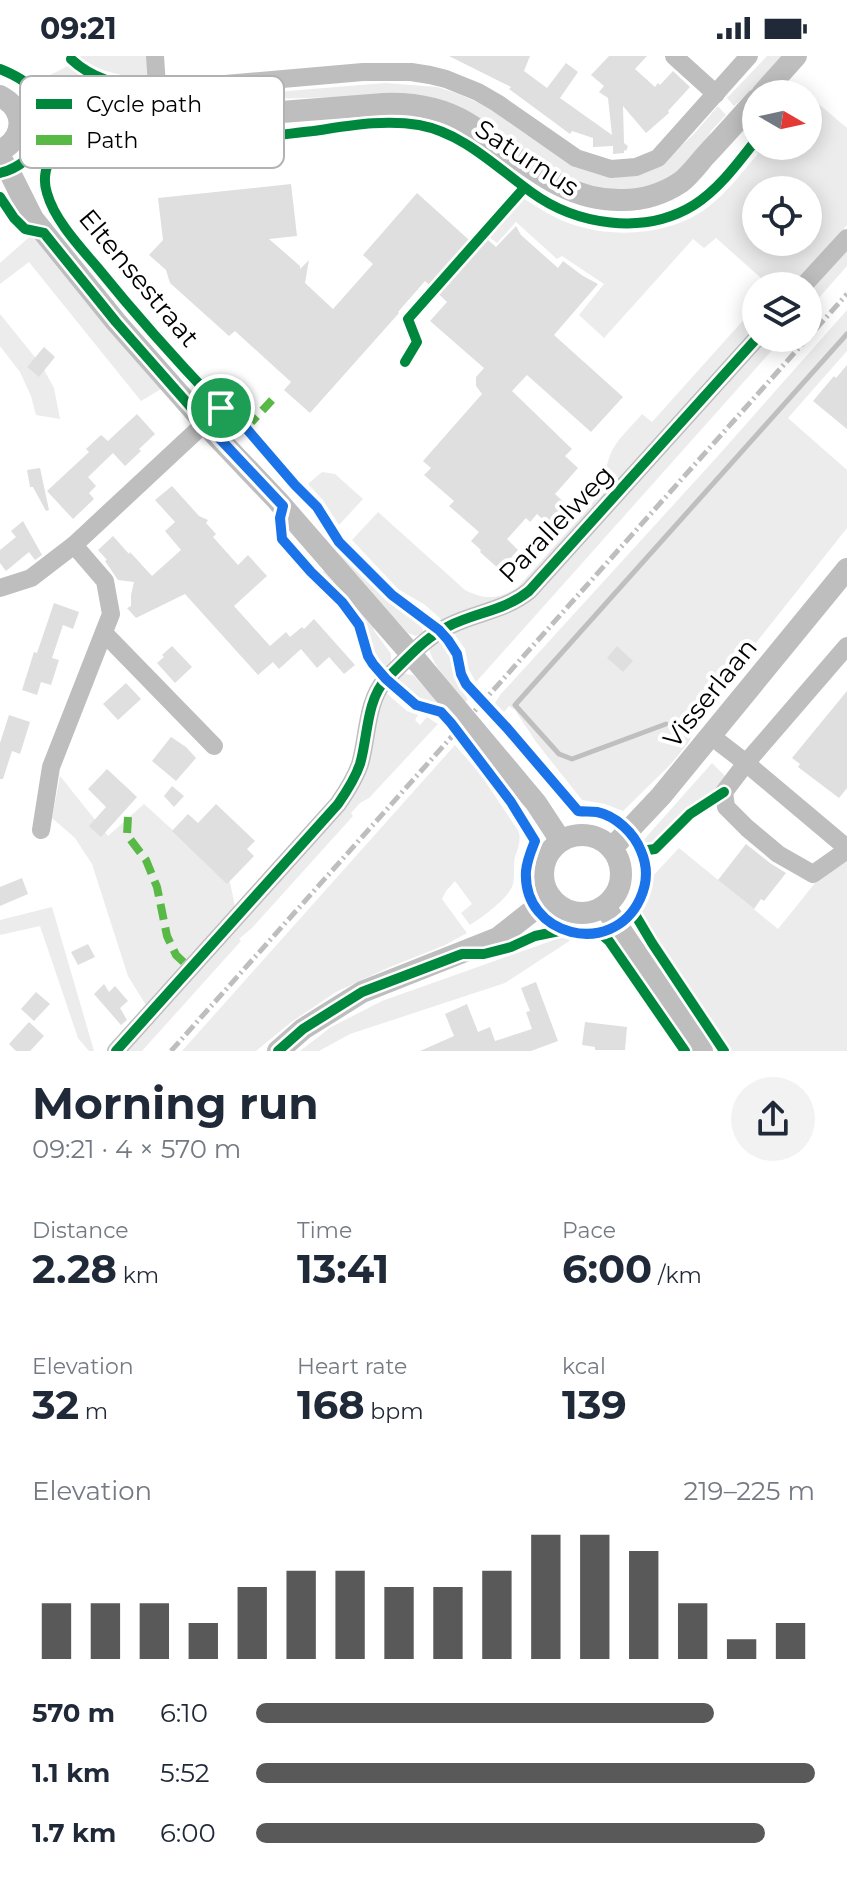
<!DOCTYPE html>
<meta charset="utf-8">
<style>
body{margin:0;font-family:Montserrat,sans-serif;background:#f2f2f3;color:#1f2937;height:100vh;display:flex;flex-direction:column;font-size:30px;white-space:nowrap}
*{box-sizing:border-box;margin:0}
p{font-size:26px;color:#747a83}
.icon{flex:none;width:44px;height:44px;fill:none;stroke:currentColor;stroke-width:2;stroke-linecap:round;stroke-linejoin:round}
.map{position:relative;height:995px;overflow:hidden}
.details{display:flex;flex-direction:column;background:#fff;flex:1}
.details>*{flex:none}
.needle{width:52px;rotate:99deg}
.buttons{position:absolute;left:742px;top:24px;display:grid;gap:16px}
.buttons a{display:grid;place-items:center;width:80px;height:80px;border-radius:50%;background:#fff;box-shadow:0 4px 20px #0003;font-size:40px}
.pin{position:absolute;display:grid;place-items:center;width:68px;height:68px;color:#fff;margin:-34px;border:4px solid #fff;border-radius:50%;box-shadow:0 2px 8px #0007}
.round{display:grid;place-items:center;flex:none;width:84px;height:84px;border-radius:42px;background:#f2f2f3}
.head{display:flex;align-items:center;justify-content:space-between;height:136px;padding:0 32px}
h1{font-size:44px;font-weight:700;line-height:60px}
.metrics{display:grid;grid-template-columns:repeat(3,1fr);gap:12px;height:136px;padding:8px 32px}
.metrics div{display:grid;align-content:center}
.metrics b{font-size:40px;font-weight:700}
.metrics small{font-size:22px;font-weight:400}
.metrics p{font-size:22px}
.chart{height:224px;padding:16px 32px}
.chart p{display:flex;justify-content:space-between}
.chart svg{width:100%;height:144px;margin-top:8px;stroke:#595959;stroke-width:6}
ul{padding:0 32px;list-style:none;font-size:26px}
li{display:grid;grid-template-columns:128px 96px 1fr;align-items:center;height:60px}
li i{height:20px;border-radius:10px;background:#595959}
.status{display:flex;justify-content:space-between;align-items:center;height:56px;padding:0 40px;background:#fff;direction:ltr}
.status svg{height:22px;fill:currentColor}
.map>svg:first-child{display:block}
.green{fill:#ececec;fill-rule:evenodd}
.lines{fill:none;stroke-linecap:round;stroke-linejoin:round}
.stream{stroke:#bfbfbf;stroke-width:5}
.building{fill:#dfdfdf}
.minor{stroke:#bebebe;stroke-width:18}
.tertiary{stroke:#bebebe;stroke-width:22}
.rail{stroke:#bebebe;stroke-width:5;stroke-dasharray:12 4 2 4;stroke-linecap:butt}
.quiet{stroke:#58b947;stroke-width:8;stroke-dasharray:16 8;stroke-linecap:butt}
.cycleway-casing{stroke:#fff;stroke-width:15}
.cycleway{stroke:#00873e;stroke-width:10}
.route-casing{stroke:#fff;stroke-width:16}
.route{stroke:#1a73e8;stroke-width:10}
.labels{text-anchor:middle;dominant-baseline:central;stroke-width:8;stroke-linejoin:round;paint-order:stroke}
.street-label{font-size:26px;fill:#000;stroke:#fff}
.key{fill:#fff;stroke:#b2b2b2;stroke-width:2}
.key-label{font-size:22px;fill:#000}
</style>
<div class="status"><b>09:21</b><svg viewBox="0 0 49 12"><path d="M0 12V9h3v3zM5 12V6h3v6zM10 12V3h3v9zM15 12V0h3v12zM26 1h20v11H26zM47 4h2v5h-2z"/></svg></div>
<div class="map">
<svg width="847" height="995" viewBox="0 0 847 995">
<rect width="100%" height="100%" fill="#fff"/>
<g class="green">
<path d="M81,0h67l2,22c-24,-1 -50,-5 -70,-21z"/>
<polygon points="767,0 787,0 757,34 746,39 734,50 727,42"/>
<path d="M70,9l9,8 39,17c-21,-4 -48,-10 -68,0l-2,-14z"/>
<path d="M385,27l52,4 19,6 30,13 103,65 87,-21 17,-15 25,-29 8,9 -15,16 -12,25 -31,27 -45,12 -64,-16 -69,-53 -152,-29 -66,2 -87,8c-7,-1 -19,-2 -20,-10l3,-4 14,-2 10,8z"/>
<path d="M808,39l39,33v97l-52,61h-39v8l-4,-4 9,-12 -45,-40 -12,10 -11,-9 -89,99 -25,-23 25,-31 -42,-28 -5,3 -41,-37 -19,21 -8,-6 34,-39c15,10 31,20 48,26 44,15 99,11 136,-16 20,-15 35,-36 51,-54l-3,-4 3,-4h50zM756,134h52v52h-52z"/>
<polygon points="35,176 161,333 141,345 29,206 0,228 0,207"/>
<polygon points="847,188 847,210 808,254 808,232"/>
<path d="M756,250v24l-233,261 -79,31 -19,-17 -27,-16 -46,-49 26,-28 87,78c20,10 34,10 53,-3l74,-83c10,-14 12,-32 18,-49 6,-15 21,-28 32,-41l10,8z"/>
<polygon points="847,254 847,295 788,362 847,414 847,472 705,651 689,686 671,708 623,755 605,748 582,744 536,686 515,654 509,650 504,656 495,647 500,639 717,401"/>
<polygon points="0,258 42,310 54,332 60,363 36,359 31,340 20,316 0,290"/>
<polygon points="763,282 783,282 476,626 469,614 465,593 453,576 501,558"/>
<polygon points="322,416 335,418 363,443 339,469 322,443 308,428"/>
<path d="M343,495c15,15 29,32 45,47 12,11 30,19 36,35l-8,3 -8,-3 -15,-16 -11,-9 -43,-53z"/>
<polygon points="327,511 370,564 375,576 391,598 391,608 383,613 371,598 361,566 319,520"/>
<path d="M438,582c19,8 15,23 22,40 2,6 7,11 12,17l-7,7c-12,-13 -33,-37 -36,-54z"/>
<polygon points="401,617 413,619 425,632 446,648 445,656 417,647 409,641 394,624"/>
<polygon points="385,636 407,655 418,659 415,664 420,669 427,661 438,668 369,742 360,747 351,757 353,760 252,872 239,883 241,885 142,995 124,995 339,755 378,651"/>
<path d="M455,689l26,30 38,57c2,9 -1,16 -4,25 -2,9 0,18 -2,27 -4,14 -30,33 -43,41l-9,-12 11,-9 -17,-23 -9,10 -4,8 25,34 -22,12 -55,22 -54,25 -46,31 -34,28h-74z"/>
<polygon points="712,707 727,722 716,737 668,783 648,807 641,787"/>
<polygon points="60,720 108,780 144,748 230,826 235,851 147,951 128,920 92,808 75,782 52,762"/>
<polygon points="679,792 778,873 815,827 830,816 843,803 847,806 847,995 731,995 638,854 646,839 649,824"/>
<polygon points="52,851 94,995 89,995 78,982 40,870 0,879 0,864"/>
<polygon points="565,880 574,882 505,927 350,978 319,995 300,995 331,971 382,945"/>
</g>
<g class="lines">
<polyline class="stream" points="666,668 572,703 559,698 515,649 847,278"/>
</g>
<g class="building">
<polygon points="449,0 530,0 524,15 547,32 566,7 578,16 560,42 612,79 608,42 599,36 604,30 591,19 609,0 647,0 635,13 655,31 658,27 660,29 673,15 690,31 668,55 669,57 646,77 623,50 624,87 628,90 626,95 624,94 624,97 613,98 613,90 593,91 593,82 572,75 570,78 509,33 511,31"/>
<polygon points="291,128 297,180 269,183 300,210 300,213 309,204 305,227 333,253 373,208 363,199 417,137 478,192 487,183 496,191 516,170 521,179 558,212 563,205 583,220 598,228 554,279 623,341 591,376 527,319 512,335 572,393 565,400 578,412 555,438 568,450 550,470 537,458 530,466 526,462 507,483 518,494 500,514 480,496 481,494 471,485 479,476 449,450 454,445 424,419 431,412 423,405 482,338 476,330 476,321 484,312 430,265 447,246 425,225 398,256 399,257 310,357 284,334 291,326 235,275 229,280 170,227 166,214 149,199 163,184 158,142"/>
<polygon points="44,291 55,301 39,321 27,311"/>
<polygon points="847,309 847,373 813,345 834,320 836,322"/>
<polygon points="137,358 155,378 139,393 141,395 125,410 113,397 88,421 96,430 89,437 94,443 73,463 47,435 89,396 86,393 101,379 108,385"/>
<polygon points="40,412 49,454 46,455 33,431 30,431 27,414"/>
<polygon points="172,430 199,460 208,464 206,467 216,478 213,481 238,509 248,499 267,520 234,550 270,590 286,576 290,581 302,571 304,573 314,563 355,609 344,618 329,601 317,612 301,593 279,613 273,606 258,619 185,538 136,562 127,552 131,550 131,539 134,526 118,524 105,505 107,504 98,494 113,480 129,498 130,496 152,520 181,494 165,475 175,466 155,444"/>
<polygon points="23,465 42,499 35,504 29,496 6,515 0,507 0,494 16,481 11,475"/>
<polygon points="54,547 79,556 73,573 63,569 52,602 59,604 51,629 41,626 37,639 22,634 34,596 37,597"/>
<polygon points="172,590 192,611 175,627 157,607 164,601 162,599"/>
<polygon points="617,590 633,605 623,616 607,602"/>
<polygon points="126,627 141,643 118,664 103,648"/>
<polygon points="847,635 847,732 839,742 798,711 800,708 792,702"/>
<polygon points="9,659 30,666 20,698 12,695 3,723 0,723 0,687"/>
<polygon points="171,681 186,691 196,702 176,725 152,705"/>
<polygon points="107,713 137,741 101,781 89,770 106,751 88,733"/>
<polygon points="172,730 184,740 174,751 164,740"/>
<polygon points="216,748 255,785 247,793 254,800 227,828 172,775 188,758 198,767"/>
<polygon points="746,788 770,807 786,817 764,845 761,843 754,853 718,824"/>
<polygon points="22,822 28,838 0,850 0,831"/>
<polygon points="88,888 95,901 78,909 71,896"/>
<polygon points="536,926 558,985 531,995 420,995 454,980 445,958 467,948 478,976 490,971 495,985 532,973 526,956 530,955 521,932"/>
<polygon points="104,928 109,936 115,930 128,945 120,952 127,964 121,969 94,938"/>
<polygon points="36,936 50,948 34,965 21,953"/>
<polygon points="29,966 44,980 30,995 16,995 9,988"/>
<polygon points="585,966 627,971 625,994 595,994 595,991 582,989"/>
</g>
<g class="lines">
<g class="minor">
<polyline points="155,0 157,30 156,61"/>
<polyline points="674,0 716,38"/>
<polyline points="190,31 363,16 411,16 430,19 446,23 478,36 497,47 576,102 611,113 636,111 658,102 749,0"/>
<polyline points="803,230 847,182"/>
<polyline points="0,532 31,522 74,489"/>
<polyline points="104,577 214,690"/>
<polyline points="847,590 746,707 724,736 726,751 747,772 778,798 813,818 847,794"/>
<polyline points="711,680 746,707 847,792"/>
<polyline points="41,774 51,711 111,558 105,525 74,489 205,367"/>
<path d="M116,995l222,-247c9,-13 17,-25 22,-40 8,-27 6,-63 26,-85 19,-18 39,-42 63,-53 28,-14 55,-15 80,-35l228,-253"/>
</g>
<g class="tertiary">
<polyline points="762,38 796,0"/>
<path d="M0,40c26,13 26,41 0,55"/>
<path d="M17,56l23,-8 42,-3 74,16 35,2 193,-15c28,-1 58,4 83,19 51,31 91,79 156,77 21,0 40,-6 58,-18 9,-7 17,-18 25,-27 17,-18 33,-36 50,-55"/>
<polyline points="0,102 9,115 33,163 116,266 218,382 277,444 411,598 536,747 561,785"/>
<circle cx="582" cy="818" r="39"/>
<polyline points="612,792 661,740 847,513"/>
<polyline points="605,851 702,995"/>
<polyline points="278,995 303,973 362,936 498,882 550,841"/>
</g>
<polyline class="rail" points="171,995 847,238"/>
<g class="quiet">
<polyline points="246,372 272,344"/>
<polyline points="128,761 127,779 146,804 157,831 167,880 176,899 190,912"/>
</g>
<defs>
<g id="cycleway">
<path d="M71,3c19,18 48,28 75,28 10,0 23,-5 32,-3 4,1 8,3 12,3"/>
<path d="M0,13c10,4 25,11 32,20 27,33 6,75 -32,84"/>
<path d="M0,141l14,21 11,11 19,4 72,89 102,116 65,68 -3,12 2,21 29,33 31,30 17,23 9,31 5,8 13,15 30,26 25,7 10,11 60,79 24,39c-10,24 -13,48 3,70 10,13 26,21 42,23 70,6 89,-89 28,-118 -10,-4 -19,-4 -30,-5 -24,-27 -46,-54 -70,-81 -13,-16 -33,-30 -44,-49 -4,-8 -3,-15 -6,-24 -2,-8 -7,-14 -12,-20 -17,-19 -41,-29 -58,-46 -16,-15 -32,-31 -47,-47 -8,-10 -14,-24 -22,-35 -6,-8 -15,-15 -23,-23 -17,-18 -31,-38 -48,-56 -10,-10 -22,-17 -31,-27 -42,-44 -82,-89 -120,-136 -18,-21 -43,-48 -50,-74 -7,-21 5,-46 23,-57 36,-22 73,8 112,7 43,-1 87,-7 131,-12 35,-5 70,-12 106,-6 44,8 77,42 112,67 45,33 113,44 163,13 25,-16 44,-42 62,-65"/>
<polyline points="405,306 417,286 408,263 524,132"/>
<polyline points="641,795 655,793 690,758 724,736"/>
<polyline points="633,855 652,887 724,995"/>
<polyline points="600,877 609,885 685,995"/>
<path d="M116,995l222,-247c9,-13 17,-25 22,-40 8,-27 6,-63 26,-85 19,-18 39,-42 63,-53 28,-14 55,-15 80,-35l228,-253"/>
<polyline points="278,995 303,973 362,936 462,898 484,898 511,891 535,880 564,874"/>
</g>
</defs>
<use href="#cycleway" class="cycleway-casing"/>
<use href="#cycleway" class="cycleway"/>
</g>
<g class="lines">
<defs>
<path id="route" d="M221,352l25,20 49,57 22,22 22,35 53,53 47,35 9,10 9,14 4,20 5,10 41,44 71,83c6,1 12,0 19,1 19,4 37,21 44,39 7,16 6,33 -1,48 -28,60 -118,37 -114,-28 1,-11 5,-20 9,-30l-24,-39 -60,-79 -10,-11 -25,-7 -30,-26 -13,-15 -5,-8 -9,-31 -17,-23 -31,-30 -29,-33 -2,-21 3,-12 -78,-83z"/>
</defs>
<use href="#route" class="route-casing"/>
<use href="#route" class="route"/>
</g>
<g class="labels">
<g class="street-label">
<text transform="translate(527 102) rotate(33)">Saturnus</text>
<text transform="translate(139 222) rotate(50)">Eltensestraat</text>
<text transform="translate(556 468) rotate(-46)">Parallelweg</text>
<text transform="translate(710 637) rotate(-51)">Visserlaan</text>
</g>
</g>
<rect x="20" y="20" width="264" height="92" rx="12" class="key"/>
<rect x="36" y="43" width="36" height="10" fill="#00873e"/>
<rect x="36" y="79" width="36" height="10" fill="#58b947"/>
<g class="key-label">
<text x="86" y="56">Cycle path</text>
<text x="86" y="92">Path</text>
</g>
</svg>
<div class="buttons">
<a><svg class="needle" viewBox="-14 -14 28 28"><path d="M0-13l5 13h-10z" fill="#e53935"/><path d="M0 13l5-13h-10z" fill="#747a83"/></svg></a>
<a><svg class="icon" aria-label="locate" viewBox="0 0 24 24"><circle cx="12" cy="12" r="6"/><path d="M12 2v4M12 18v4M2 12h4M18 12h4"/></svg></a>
<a><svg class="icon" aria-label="layers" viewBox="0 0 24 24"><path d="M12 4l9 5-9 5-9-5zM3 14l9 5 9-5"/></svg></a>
</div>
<div class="pin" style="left:221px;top:352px;background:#1e9e55"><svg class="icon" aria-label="arrive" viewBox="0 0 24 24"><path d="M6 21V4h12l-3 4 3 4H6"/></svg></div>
</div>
<section class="details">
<div class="head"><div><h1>Morning run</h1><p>09:21 · 4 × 570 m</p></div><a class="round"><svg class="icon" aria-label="share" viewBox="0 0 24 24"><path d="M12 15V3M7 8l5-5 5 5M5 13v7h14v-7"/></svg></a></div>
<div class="metrics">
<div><p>Distance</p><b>2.28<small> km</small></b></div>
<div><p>Time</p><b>13:41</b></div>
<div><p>Pace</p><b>6:00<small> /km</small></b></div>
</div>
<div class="metrics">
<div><p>Elevation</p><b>32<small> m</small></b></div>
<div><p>Heart rate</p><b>168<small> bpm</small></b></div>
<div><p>kcal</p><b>139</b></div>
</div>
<div class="chart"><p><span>Elevation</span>219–225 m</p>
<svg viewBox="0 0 160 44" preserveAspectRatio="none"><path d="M5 44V27M15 44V27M25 44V27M35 44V33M45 44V22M55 44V17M65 44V17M75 44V22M85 44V22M95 44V17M105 44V6M115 44V6M125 44V11M135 44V27M145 44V38M155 44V33"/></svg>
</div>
<ul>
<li><b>570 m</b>6:10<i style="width:82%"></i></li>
<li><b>1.1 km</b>5:52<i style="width:100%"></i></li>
<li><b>1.7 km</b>6:00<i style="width:91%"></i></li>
</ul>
</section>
